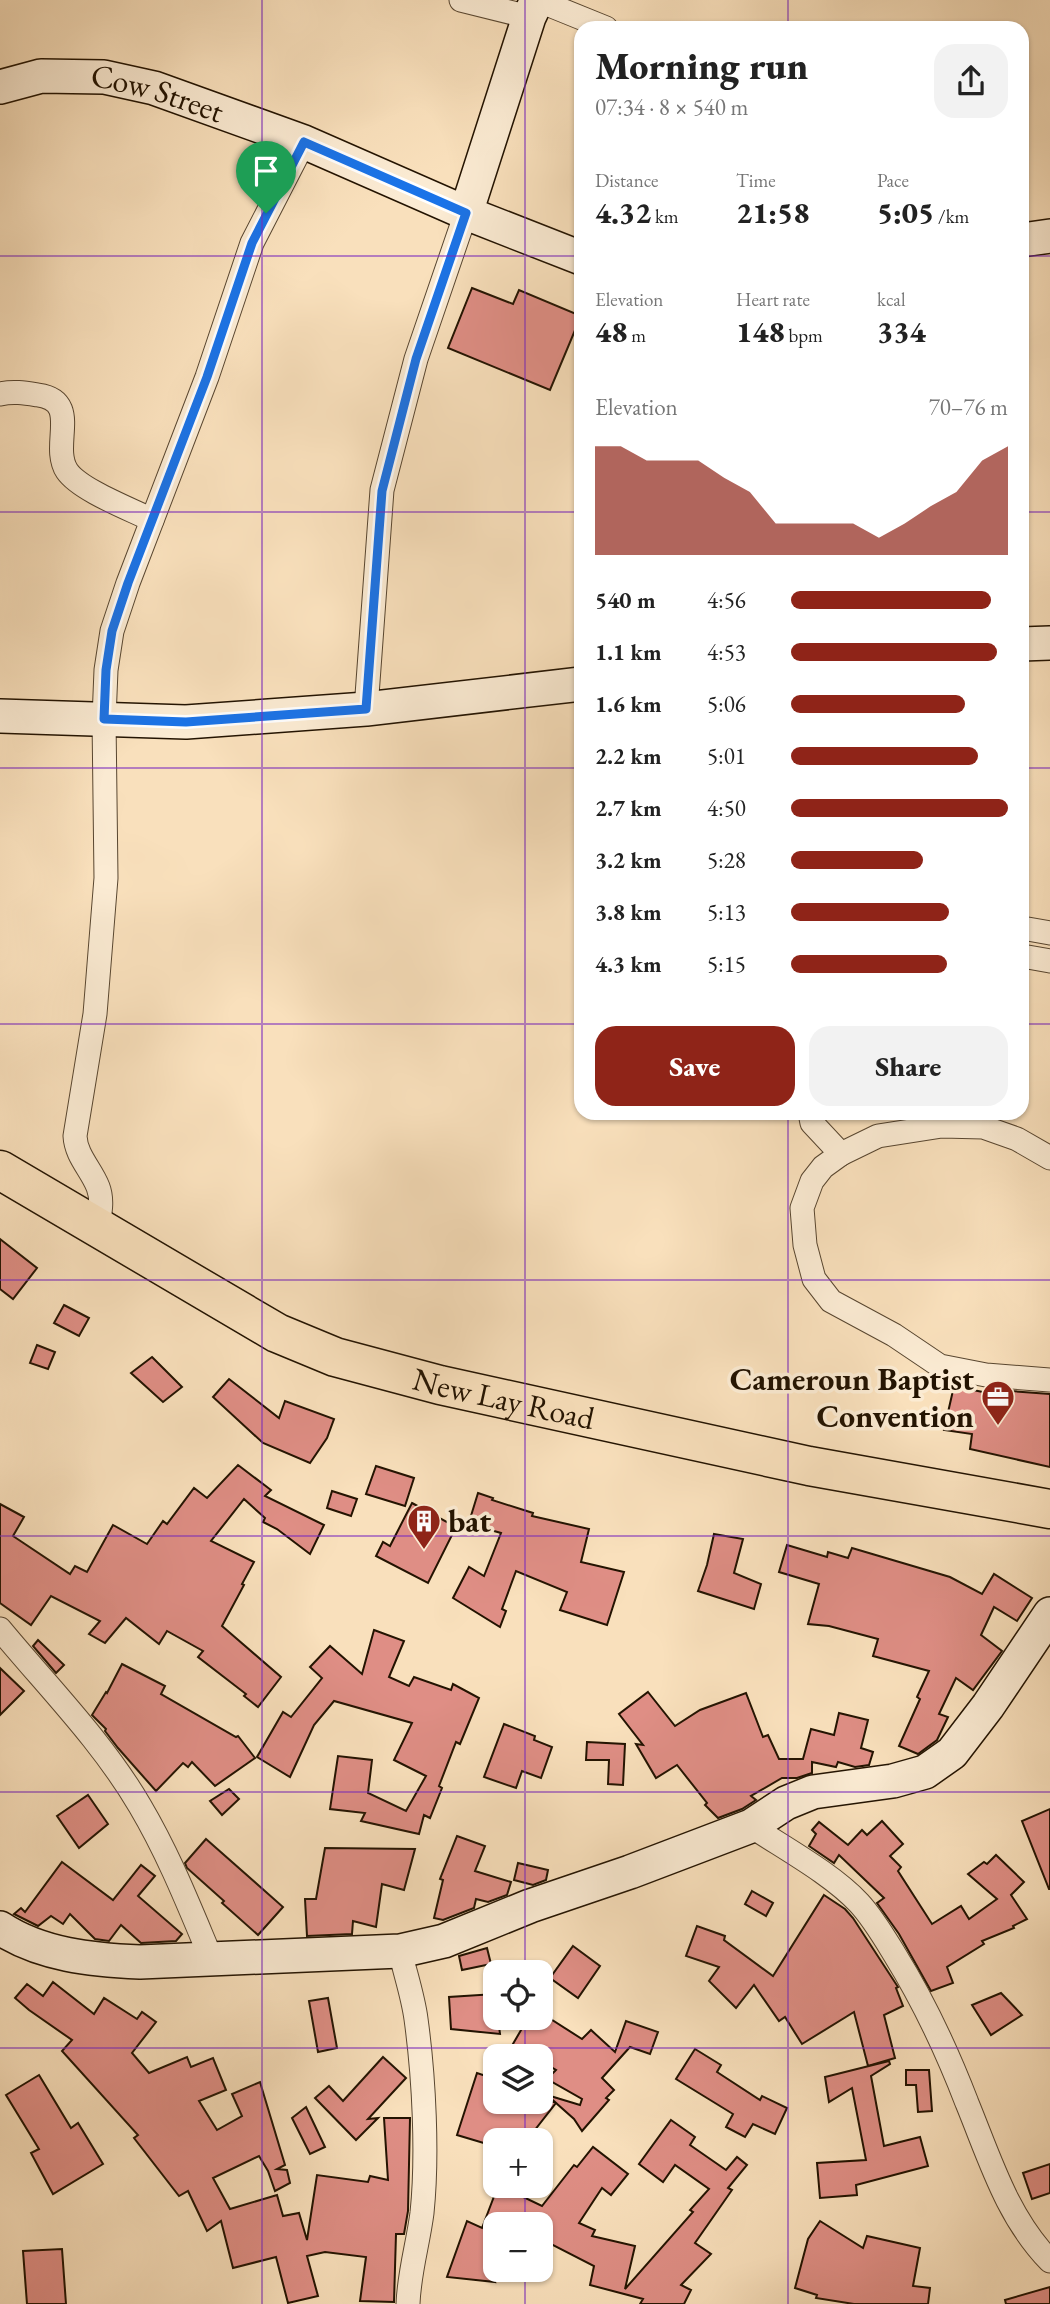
<!DOCTYPE html>
<meta charset="utf-8">
<style>
body{margin:0;font-family:"EB Garamond",serif;background:#f2f2f2;color:#222;height:100vh;display:flex;flex-direction:column;font-size:26px;white-space:nowrap}
*{box-sizing:border-box;margin:0}
p{font-size:23px;color:#767676}
.icon{flex:none;width:38px;height:38px;fill:none;stroke:currentColor;stroke-width:2;stroke-linecap:round;stroke-linejoin:round}
.map{position:relative;flex:1;overflow:hidden}
.sheet{position:absolute;left:574px;top:21px;width:455px;height:1099px;display:flex;flex-direction:column;background:#fff;border-radius:21px;box-shadow:0 2px 5px #0004}
.sheet>*{flex:none}
.fabs{position:absolute;left:483px;top:1960px;display:grid;gap:14px}
.fabs a{display:grid;place-items:center;width:70px;height:70px;border-radius:14px;background:#fff;box-shadow:0 2px 5px #0004;font-size:35px}
.pin{position:absolute;display:grid;place-items:center;width:60px;height:60px;color:#fff;margin:-72px -30px;border-radius:50% 50% 50% 0;rotate:-45deg;box-shadow:0 0 7px #0007}
.pin .icon{rotate:45deg}
.round{display:grid;place-items:center;flex:none;width:74px;height:74px;border-radius:21px;background:#f2f2f2}
.summary{display:flex;align-items:center;justify-content:space-between;height:119px;padding:0 21px}
h1{font-size:38px;font-weight:800;line-height:52px}
.stats{display:grid;grid-template-columns:repeat(3,1fr);gap:10px;height:119px;padding:7px 21px}
.stats div{display:grid;align-content:center}
.stats b{font-size:30px;font-weight:800}
.stats small{font-size:19px;font-weight:400}
.stats p{font-size:19px}
.chart{height:196px;padding:14px 21px}
.chart p{display:flex;justify-content:space-between}
.chart svg{width:100%;height:126px;margin-top:7px;fill:#8f2418;opacity:.7}
.action{display:flex;gap:14px;margin-top:auto;padding:14px 21px}
.action a{flex:1;height:80px;border-radius:21px;background:#8f2418;color:#fff;font-size:28px;font-weight:800;line-height:80px;text-align:center}
.action a+a{background:#f2f2f2;color:#222}
ul{padding:0 21px;list-style:none;font-size:23px}
li{display:grid;grid-template-columns:112px 84px 1fr;align-items:center;height:52px}
li i{height:18px;border-radius:9px;background:#8f2418}
.map>svg:first-child{display:block}
.building{fill:#df8e85;stroke:#231301;stroke-width:2}
.lines{fill:none;stroke-linecap:round;stroke-linejoin:round}
.street-casing{stroke:#584630;stroke-width:25}
.secondary-casing{stroke:#231301;stroke-width:36}
.highway-casing{stroke:#231301;stroke-width:41}
.street{stroke:#fbebd3;stroke-width:23}
.secondary{stroke:#fbebd3;stroke-width:33}
.highway{stroke:#f9e0bc;stroke-width:38}
.route-casing{stroke:#fff;stroke-width:14}
.route{stroke:#1a73e8;stroke-width:9}
.grid{fill:none;stroke:#7b2cbf;stroke-width:2;stroke-opacity:0.55}
.labels{text-anchor:middle;dominant-baseline:central;stroke-width:7;stroke-linejoin:round;paint-order:stroke}
.street-label{font-size:32px;fill:#231301;stroke:#fbebd3}
.poi-label{font-size:32px;font-weight:bold;fill:#231301;stroke:#fbebd3;text-anchor:end}
</style>
<div class="map">
<svg width="1050" height="2304" viewBox="0 0 1050 2304">
<rect width="100%" height="100%" fill="#f9e0bc"/>
<filter id="stains"><feTurbulence type="fractalNoise" baseFrequency=".00286" numOctaves="4"/><feColorMatrix values="0 0 0 0 .2 0 0 0 0 .09 0 0 0 0 .02 0 0 0 .5 -.17"/></filter>
<radialGradient id="worn" r=".72"><stop offset=".6" stop-color="#630" stop-opacity="0"/><stop offset="1" stop-color="#630" stop-opacity=".3"/></radialGradient>
<g class="building">
<polygon points="472,288 513,304 519,290 581,316 550,390 448,348"/>
<polygon points="0,1239 37,1268 13,1299 0,1289"/>
<polygon points="64,1305 89,1318 79,1336 54,1323"/>
<polygon points="37,1345 55,1352 48,1369 30,1363"/>
<polygon points="152,1357 182,1387 163,1402 131,1373"/>
<polygon points="229,1379 279,1418 285,1401 334,1419 327,1438 310,1463 263,1443 213,1397"/>
<polygon points="954,1386 997,1395 997,1390 1050,1394 1050,1467 970,1449 972,1434 944,1430"/>
<polygon points="238,1465 271,1490 265,1496 324,1525 310,1554 277,1529 263,1522 265,1518 244,1499 211,1541 254,1562 242,1584 244,1585 222,1626 281,1677 258,1707 244,1696 246,1694 198,1657 203,1651 167,1631 159,1644 126,1618 105,1643 89,1634 100,1621 51,1596 31,1625 0,1603 0,1504 24,1517 13,1536 70,1574 75,1566 87,1572 113,1525 147,1544 163,1521 167,1524 194,1488 207,1498"/>
<polygon points="376,1466 414,1478 405,1506 366,1494"/>
<polygon points="332,1491 357,1499 351,1516 327,1508"/>
<polygon points="478,1493 493,1498 492,1500 533,1513 532,1516 589,1529 581,1562 624,1572 607,1625 560,1610 567,1592 516,1571 502,1609 506,1611 500,1627 453,1598 469,1567 484,1576 501,1533 487,1529 488,1525 470,1519"/>
<polygon points="412,1503 456,1527 428,1583 376,1556 383,1542 390,1546"/>
<polygon points="714,1534 743,1539 734,1573 761,1584 754,1609 698,1591 707,1565"/>
<polygon points="787,1545 827,1557 828,1552 848,1558 852,1548 950,1577 982,1594 994,1574 1032,1598 1017,1621 994,1607 981,1635 1002,1651 973,1690 956,1678 939,1714 948,1717 937,1740 918,1754 899,1746 920,1699 917,1697 929,1671 873,1656 878,1639 829,1626 808,1624 819,1584 779,1572"/>
<polygon points="374,1630 404,1641 389,1677 409,1686 414,1677 451,1690 453,1684 479,1698 460,1744 456,1742 439,1786 442,1788 430,1818 424,1815 419,1834 361,1821 365,1813 330,1809 338,1756 372,1760 368,1793 406,1811 426,1776 394,1760 412,1723 334,1701 314,1725 290,1777 257,1757 283,1712 291,1717 322,1678 310,1667 330,1646 362,1674"/>
<polygon points="38,1640 64,1665 56,1673 33,1646"/>
<polygon points="122,1664 165,1686 161,1694 236,1737 238,1736 255,1758 215,1786 192,1762 188,1767 183,1763 156,1791 118,1748 105,1731 106,1729 92,1715 106,1692 107,1693"/>
<polygon points="0,1668 24,1691 0,1715"/>
<polygon points="648,1692 675,1726 700,1710 746,1693 763,1737 768,1735 779,1759 803,1759 811,1729 834,1735 839,1713 868,1720 861,1748 873,1752 869,1765 855,1767 838,1762 836,1767 812,1762 812,1773 797,1778 782,1778 751,1796 756,1800 742,1809 718,1818 705,1805 707,1803 677,1765 656,1778 636,1744 643,1745 619,1714"/>
<polygon points="504,1724 535,1736 534,1740 552,1747 541,1778 522,1771 516,1788 484,1777"/>
<polygon points="587,1742 625,1744 623,1785 608,1784 609,1760 586,1760"/>
<polygon points="229,1789 239,1799 222,1815 210,1801"/>
<polygon points="88,1795 108,1824 79,1848 57,1816"/>
<polygon points="1050,1809 1050,1889 1049,1889 1022,1821"/>
<polygon points="882,1821 903,1844 890,1856 901,1867 898,1871 932,1924 961,1906 969,1919 997,1899 968,1874 984,1862 987,1864 996,1855 1024,1882 1011,1895 1027,1919 1013,1926 1014,1928 982,1941 984,1944 947,1967 953,1983 931,1991 899,1934 877,1903 884,1898 839,1855 834,1863 809,1846 816,1834 812,1830 819,1822 848,1845 862,1830 867,1835"/>
<polygon points="457,1836 485,1846 475,1871 511,1882 507,1895 488,1902 476,1899 474,1908 443,1920 434,1918 443,1880 440,1879"/>
<polygon points="206,1839 283,1907 258,1935 222,1903 224,1901 187,1868 185,1863"/>
<polygon points="325,1848 415,1849 404,1890 382,1884 376,1927 353,1921 352,1934 307,1936 305,1899 316,1899"/>
<polygon points="62,1862 113,1900 141,1865 155,1876 138,1896 182,1934 176,1941 141,1943 121,1925 109,1941 95,1939 70,1914 63,1924 51,1916 38,1926 14,1914 21,1908 25,1912"/>
<polygon points="518,1863 548,1870 546,1880 533,1885 514,1880"/>
<polygon points="752,1891 773,1903 766,1916 745,1904"/>
<polygon points="824,1895 845,1909 853,1918 898,1987 896,1988 903,2006 884,2015 895,2058 868,2066 854,2012 802,2044 785,2017 779,2021 754,1985 736,2008 709,1981 719,1967 686,1956 697,1926 725,1936 724,1940 773,1976"/>
<polygon points="573,1946 600,1966 578,1998 550,1978"/>
<polygon points="487,1948 491,1964 462,1970 459,1956"/>
<polygon points="53,1982 94,2014 104,1998 137,2019 142,2012 156,2022 132,2053 149,2073 187,2057 191,2067 213,2058 226,2090 199,2101 217,2130 242,2116 232,2094 260,2082 285,2165 277,2169 287,2170 290,2183 275,2191 268,2171 259,2156 213,2178 230,2209 277,2195 283,2216 299,2213 307,2240 317,2175 368,2182 370,2176 388,2180 384,2118 410,2118 408,2211 404,2234 396,2234 394,2302 360,2301 366,2257 325,2252 307,2256 318,2296 288,2303 276,2257 233,2268 221,2221 207,2231 188,2191 179,2196 134,2138 138,2135 62,2051 72,2040 29,2010 15,1998 27,1984 43,1996"/>
<polygon points="1001,1993 1022,2015 991,2035 972,2005"/>
<polygon points="495,1994 495,2018 498,2018 500,2034 451,2029 449,1997"/>
<polygon points="328,1998 337,2048 318,2052 309,2001"/>
<polygon points="528,2018 549,2018 582,2039 591,2030 615,2052 626,2021 658,2032 650,2054 630,2047 602,2078 614,2090 606,2098 609,2100 582,2131 574,2119 556,2103 527,2140 488,2140 487,2144 457,2135 477,2073 495,2079 495,2102 555,2102 547,2095 580,2105 582,2099 547,2079 556,2070 541,2061 541,2056 506,2056"/>
<polygon points="695,2049 721,2065 717,2072 760,2100 762,2096 787,2108 775,2134 753,2124 745,2137 726,2127 733,2114 676,2079"/>
<polygon points="383,2057 406,2078 368,2119 378,2118 356,2140 315,2098 329,2086 343,2101"/>
<polygon points="889,2061 890,2064 871,2076 884,2146 920,2137 928,2166 856,2185 857,2195 820,2198 817,2163 866,2160 852,2088 829,2102 825,2077"/>
<polygon points="906,2070 929,2070 932,2111 918,2112 916,2085 906,2085"/>
<polygon points="39,2075 71,2128 78,2123 103,2164 53,2194 31,2153 39,2149 6,2095"/>
<polygon points="306,2107 325,2147 310,2154 292,2118"/>
<polygon points="671,2120 695,2137 690,2145 726,2170 737,2157 747,2165 728,2188 732,2190 695,2243 711,2254 681,2285 691,2290 684,2304 640,2304 643,2299 590,2285 594,2266 541,2239 541,2224 495,2224 495,2251 489,2268 495,2282 447,2277 467,2221 482,2228 498,2186 513,2186 521,2189 519,2195 542,2206 574,2165 577,2167 593,2147 628,2174 611,2195 602,2188 579,2223 595,2230 592,2236 635,2246 625,2289 693,2212 690,2210 709,2189 675,2165 663,2182 639,2164"/>
<polygon points="1050,2164 1050,2193 1032,2199 1023,2173"/>
<polygon points="820,2221 863,2248 867,2236 920,2248 913,2286 930,2288 928,2304 854,2304 816,2298 817,2295 795,2288 808,2239"/>
<polygon points="62,2249 66,2304 27,2304 23,2251"/>
<polygon points="1050,2287 1050,2304 1006,2304 1005,2300"/>
</g>
<g class="lines">
<defs>
<g id="street">
<polyline points="461,0 529,17"/>
<polyline points="537,0 606,28"/>
<path d="M0,394c13,-3 25,-1 38,1 44,6 12,50 29,76 13,19 63,38 85,49"/>
<polyline points="366,709 382,490 416,359 466,213"/>
<polyline points="1022,928 1050,933"/>
<polyline points="1022,956 1050,961"/>
<polyline points="810,1113 812,1123 841,1154"/>
<polyline points="1050,1158 1017,1139 983,1127 942,1126 878,1136 841,1154 823,1167 812,1181 802,1208 805,1245 814,1279 831,1301 894,1335 940,1366 986,1375 1050,1380"/>
<path d="M98,1226c2,-13 5,-26 0,-39 -7,-18 -22,-31 -23,-51l20,-122 11,-136 -2,-159 2,-49 6,-39 16,-48 79,-206 45,-134 52,-101"/>
<path d="M0,1629c48,58 102,112 140,177 29,49 49,100 71,152"/>
<path d="M751,1826c33,22 81,48 108,77 14,15 25,34 36,52 29,47 52,96 72,148 23,56 40,114 83,158"/>
<path d="M400,1951c5,22 13,45 16,68 8,58 12,136 6,194 -4,31 -13,60 -14,91"/>
</g>
<g id="secondary">
<path id="s1" d="M0,87l41,-11 63,1 50,11 150,54 162,71 115,45"/>
<polyline points="466,213 529,17 537,0"/>
<polyline points="1022,240 1050,236"/>
<polyline points="1022,644 1050,643"/>
<polyline points="0,716 186,722 366,709 581,684"/>
<path d="M0,1928c41,27 92,32 140,34l260,-11 44,-10 86,-35 100,-34 121,-46 35,-23 27,-11 80,-11 32,-9 27,-19 36,-47 62,-92"/>
</g>
<g id="highway">
<path id="s2" d="M0,1170l277,163 58,24 105,28 369,81 241,43"/>
</g>
</defs>
<use href="#street" class="street-casing"/>
<use href="#secondary" class="secondary-casing"/>
<use href="#highway" class="highway-casing"/>
<use href="#street" class="street"/>
<use href="#secondary" class="secondary"/>
<use href="#highway" class="highway"/>
</g>
<g class="lines">
<defs>
<polygon id="route" points="304,142 466,213 416,359 382,491 366,709 186,722 104,719 106,670 112,631 128,583 207,377 252,243"/>
</defs>
<use href="#route" class="route-casing"/>
<use href="#route" class="route"/>
</g>
<path class="grid" d="M262,0v2304M525,0v1972M788,0v28M0,256h581M1022,256h28M0,512h581M1022,512h28M0,768h581M1022,768h28M0,1024h581M1022,1024h28M788,1113v1191M0,1280h1050M0,1536h1050M0,1792h1050M525,2018v38M0,2048h1050M525,2102v38M525,2186v38M525,2270v34"/>
<defs>
<symbol id="office-pin" viewBox="-11 -11 22 30"><path d="M0 17L-7.5 6A9.5 9.5 0 1 1 7.5 6Z" fill="#8f2418" stroke="#fbebd3"/><path d="M-6-3h4V-5.5h4V-3h4V5H-6ZM-1-4.5V-3h2v-1.5ZM-6 0V1H6V0Z" fill="#fff"/></symbol>
<symbol id="building-pin" viewBox="-11 -11 22 30"><path d="M0 17L-7.5 6A9.5 9.5 0 1 1 7.5 6Z" fill="#8f2418" stroke="#fbebd3"/><path d="M-4-6H4V6H1V3H-1V6H-4ZM-2.5-4.3h1.7v1.8h-1.7ZM.8-4.3h1.7v1.8H.8ZM-2.5-1h1.7V.8h-1.7ZM.8-1h1.7V.8H.8Z" fill="#fff"/></symbol>
</defs>
<g fill-rule="evenodd">
<use href="#office-pin" x="979" y="1378" width="38" height="52"/>
<use href="#building-pin" x="405" y="1502" width="38" height="52"/>
</g>
<g class="labels">
<g class="street-label">
<text stroke="none"><textPath href="#s1" startOffset="161">Cow Street</textPath></text>
<text stroke="none"><textPath href="#s2" startOffset="558">New Lay Road</textPath></text>
</g>
<g class="poi-label">
<text x="974" y="1379">Cameroun Baptist<tspan x="974" dy="37">Convention</tspan></text>
<text x="448" y="1521" text-anchor="start">bat</text>
</g>
</g>
<rect width="100%" height="100%" filter="url(#stains)"/>
<rect width="100%" height="100%" fill="url(#worn)"/>
</svg>
<div class="fabs">
<a><svg class="icon" aria-label="locate" viewBox="0 0 24 24"><circle cx="12" cy="12" r="6"/><path d="M12 2v4M12 18v4M2 12h4M18 12h4"/></svg></a>
<a><svg class="icon" aria-label="layers" viewBox="0 0 24 24"><path d="M12 4l9 5-9 5-9-5zM3 14l9 5 9-5"/></svg></a>
<a>+</a>
<a>−</a>
</div>
<div class="pin" style="left:266px;top:213px;background:#1e9e55"><svg class="icon" aria-label="arrive" viewBox="0 0 24 24"><path d="M6 21V4h12l-3 4 3 4H6"/></svg></div>
<section class="sheet">
<div class="summary"><div><h1>Morning run</h1><p>07:34 · 8 × 540 m</p></div><a class="round"><svg class="icon" aria-label="share" viewBox="0 0 24 24"><path d="M12 15V3M7 8l5-5 5 5M5 13v7h14v-7"/></svg></a></div>
<div class="stats">
<div><p>Distance</p><b>4.32<small> km</small></b></div>
<div><p>Time</p><b>21:58</b></div>
<div><p>Pace</p><b>5:05<small> /km</small></b></div>
</div>
<div class="stats">
<div><p>Elevation</p><b>48<small> m</small></b></div>
<div><p>Heart rate</p><b>148<small> bpm</small></b></div>
<div><p>kcal</p><b>334</b></div>
</div>
<div class="chart"><p><span>Elevation</span>70–76 m</p>
<svg viewBox="0 0 160 44" preserveAspectRatio="none"><path d="M0 44V6L10 6L20 11L30 11L40 11L50 17L60 22L70 33L80 33L90 33L100 33L110 38L120 33L130 27L140 22L150 11L160 6V44z"/></svg>
</div>
<ul>
<li><b>540 m</b>4:56<i style="width:92%"></i></li>
<li><b>1.1 km</b>4:53<i style="width:95%"></i></li>
<li><b>1.6 km</b>5:06<i style="width:80%"></i></li>
<li><b>2.2 km</b>5:01<i style="width:86%"></i></li>
<li><b>2.7 km</b>4:50<i style="width:100%"></i></li>
<li><b>3.2 km</b>5:28<i style="width:61%"></i></li>
<li><b>3.8 km</b>5:13<i style="width:73%"></i></li>
<li><b>4.3 km</b>5:15<i style="width:72%"></i></li>
</ul>
<div class="action"><a>Save</a><a>Share</a></div>
</section>
</div>
